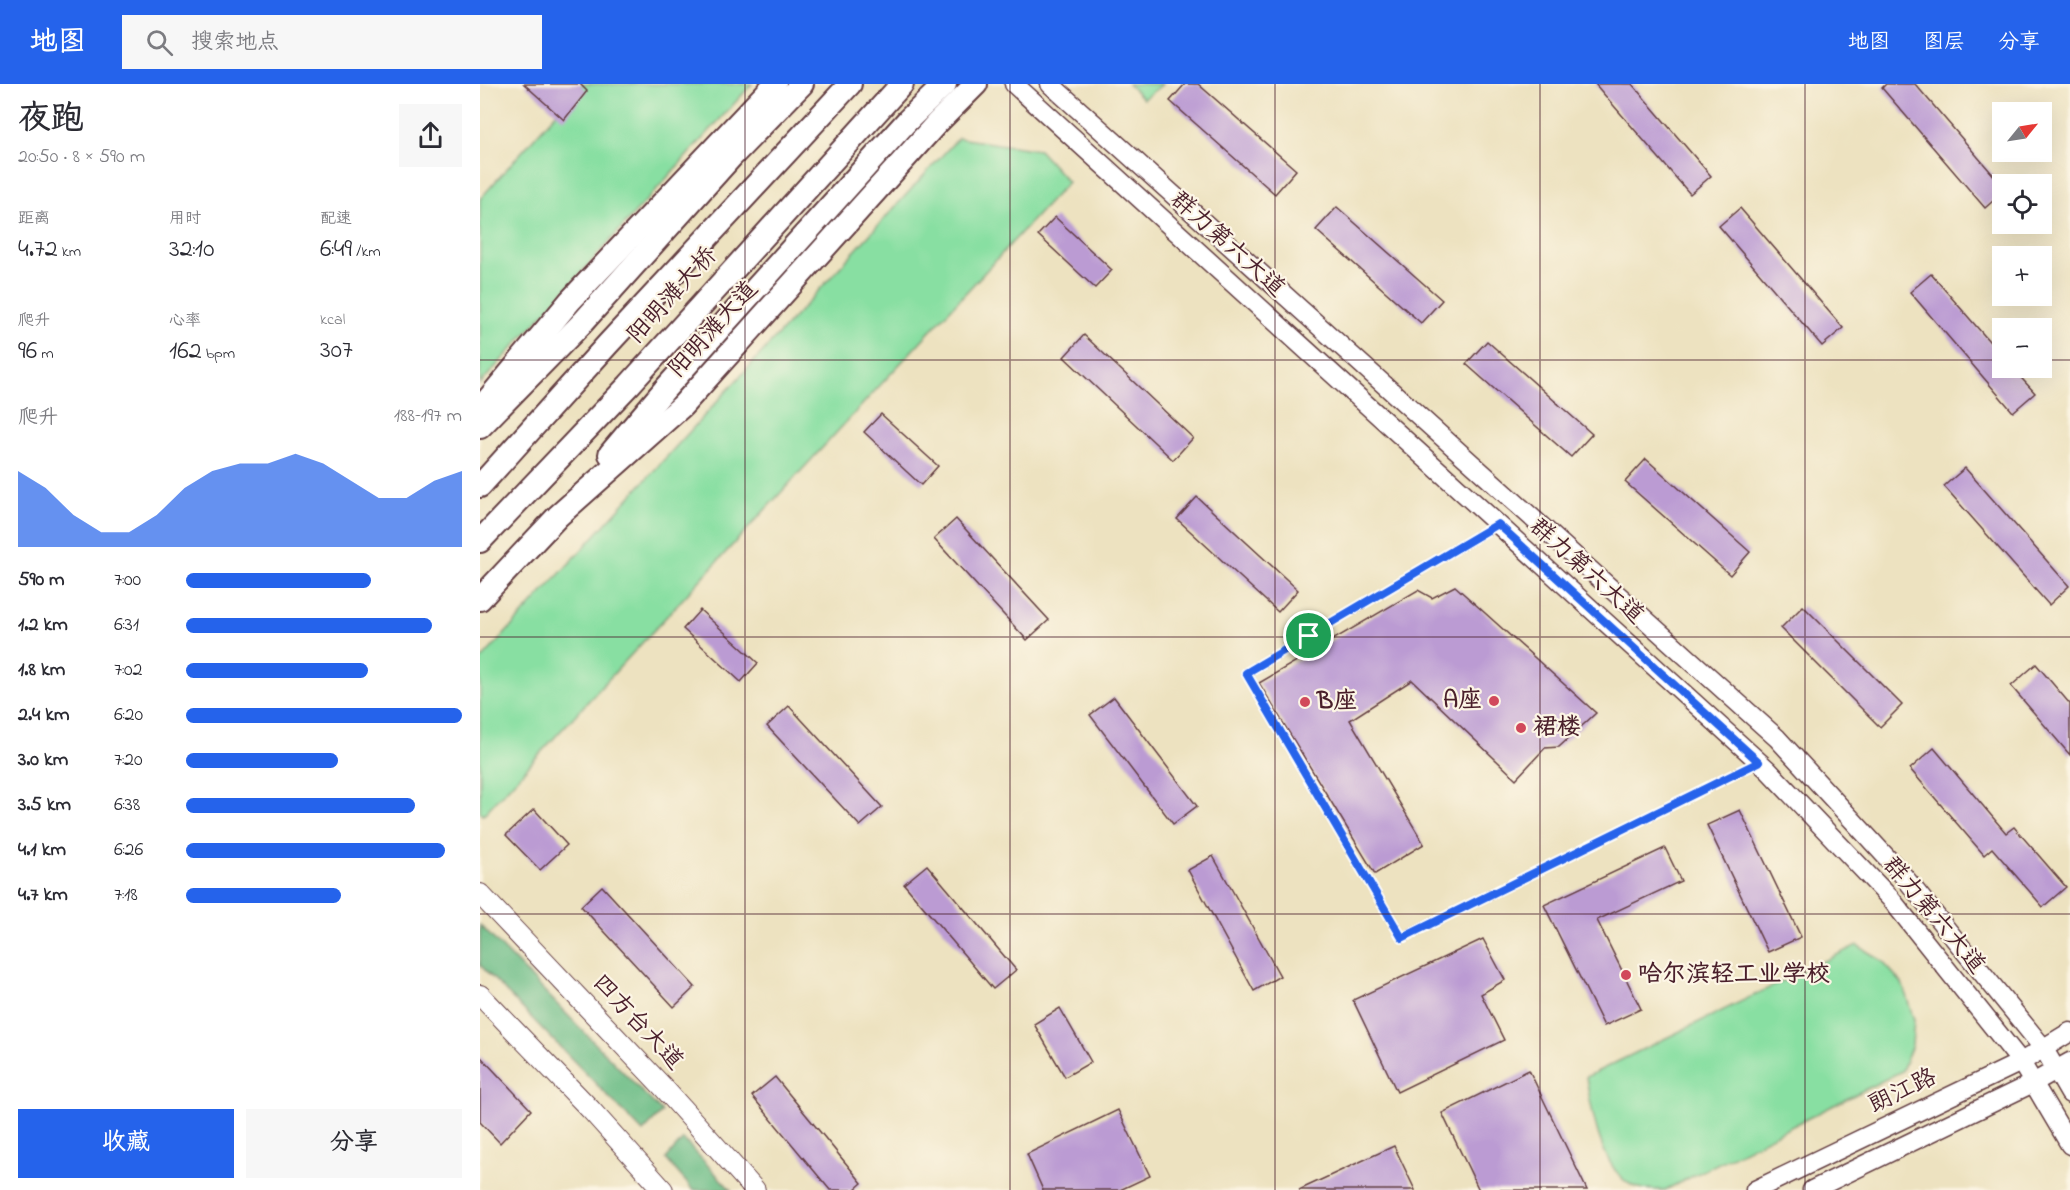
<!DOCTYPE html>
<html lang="zh">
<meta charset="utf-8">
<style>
body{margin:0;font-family:"Indie Flower","LXGW WenKai TC",sans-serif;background:#f7f7f7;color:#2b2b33;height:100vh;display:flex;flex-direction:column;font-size:22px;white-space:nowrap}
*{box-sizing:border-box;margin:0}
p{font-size:20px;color:#7c7c81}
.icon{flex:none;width:33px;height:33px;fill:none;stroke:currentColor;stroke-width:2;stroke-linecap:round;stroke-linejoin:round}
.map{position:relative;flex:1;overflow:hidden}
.details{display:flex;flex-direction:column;background:#fff;width:480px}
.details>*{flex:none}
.needle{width:39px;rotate:60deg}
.controls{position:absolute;left:1512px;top:18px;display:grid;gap:12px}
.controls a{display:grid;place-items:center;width:60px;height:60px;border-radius:0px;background:#fff;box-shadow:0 6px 24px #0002;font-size:30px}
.pin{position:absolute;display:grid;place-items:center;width:51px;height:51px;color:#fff;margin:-26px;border:3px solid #fff;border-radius:50%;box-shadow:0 2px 6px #0007}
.round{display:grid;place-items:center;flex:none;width:63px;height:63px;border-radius:0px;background:#f7f7f7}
.head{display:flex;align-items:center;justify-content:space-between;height:102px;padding:0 18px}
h1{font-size:33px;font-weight:600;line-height:45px}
.stats{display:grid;grid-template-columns:repeat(3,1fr);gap:9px;height:102px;padding:6px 18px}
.stats div{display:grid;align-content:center}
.stats b{font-size:26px;font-weight:600}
.stats small{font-size:16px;font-weight:400}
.stats p{font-size:16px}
.chart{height:168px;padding:12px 18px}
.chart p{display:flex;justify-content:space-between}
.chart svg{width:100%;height:108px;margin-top:6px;fill:#2563eb;opacity:.7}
.primary-button{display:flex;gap:12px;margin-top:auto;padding:12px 18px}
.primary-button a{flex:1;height:69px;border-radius:0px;background:#2563eb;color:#fff;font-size:24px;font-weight:600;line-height:69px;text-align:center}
.primary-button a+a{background:#f7f7f7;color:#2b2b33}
ul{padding:0 18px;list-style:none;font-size:20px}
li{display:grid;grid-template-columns:96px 72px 1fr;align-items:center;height:45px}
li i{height:15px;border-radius:8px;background:#2563eb}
header{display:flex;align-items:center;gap:36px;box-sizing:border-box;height:84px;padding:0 30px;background:#2563eb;color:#fff}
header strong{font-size:28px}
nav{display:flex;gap:33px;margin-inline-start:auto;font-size:21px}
.search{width:420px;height:54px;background:#f7f7f7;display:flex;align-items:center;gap:15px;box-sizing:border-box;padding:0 21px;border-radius:0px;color:#7c7c81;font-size:22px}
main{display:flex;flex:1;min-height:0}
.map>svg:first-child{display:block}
.green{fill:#88dfa2;stroke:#697f66;stroke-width:1.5}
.forest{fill:#6ebe88;stroke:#5c6e5a;stroke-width:1.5}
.building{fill:#bb9bd3}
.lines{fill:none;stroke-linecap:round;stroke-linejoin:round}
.lane-casing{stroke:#623c41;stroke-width:9}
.secondary-casing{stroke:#623c41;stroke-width:21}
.primary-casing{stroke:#623c41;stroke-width:22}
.highway-casing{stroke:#623c41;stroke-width:26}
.lane{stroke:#fff;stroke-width:6}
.secondary{stroke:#fff;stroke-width:18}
.primary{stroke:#fff;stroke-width:20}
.highway{stroke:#fff;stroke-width:22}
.route-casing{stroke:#fff;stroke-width:12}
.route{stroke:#2563eb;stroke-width:8}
.grid{fill:none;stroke:#4a1f2b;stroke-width:1.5;stroke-opacity:0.55}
.poi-dot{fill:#d1495b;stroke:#fcf5e5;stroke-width:2}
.labels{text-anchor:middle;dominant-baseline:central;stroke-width:4.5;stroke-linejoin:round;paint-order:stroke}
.street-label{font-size:24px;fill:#4a1f2b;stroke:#fcf5e5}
.poi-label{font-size:24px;font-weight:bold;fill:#4a1f2b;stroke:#fcf5e5;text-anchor:start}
</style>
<header>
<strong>地图</strong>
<div class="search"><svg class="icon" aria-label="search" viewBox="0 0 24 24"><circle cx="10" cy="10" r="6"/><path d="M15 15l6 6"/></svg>搜索地点</div>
<nav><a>地图</a><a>图层</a><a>分享</a></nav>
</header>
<main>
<section class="details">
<div class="head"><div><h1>夜跑</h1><p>20:50 · 8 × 590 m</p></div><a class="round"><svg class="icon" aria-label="share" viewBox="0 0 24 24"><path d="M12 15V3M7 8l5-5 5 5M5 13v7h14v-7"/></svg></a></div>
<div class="stats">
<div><p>距离</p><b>4.72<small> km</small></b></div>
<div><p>用时</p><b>32:10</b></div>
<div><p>配速</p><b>6:49<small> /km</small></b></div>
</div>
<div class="stats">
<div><p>爬升</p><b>96<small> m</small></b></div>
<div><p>心率</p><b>162<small> bpm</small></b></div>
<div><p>kcal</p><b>307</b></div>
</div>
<div class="chart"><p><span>爬升</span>188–197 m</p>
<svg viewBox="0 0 160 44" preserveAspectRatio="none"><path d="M0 44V13L10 20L20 31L30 38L40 38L50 31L60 20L70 13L80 10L90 10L100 6L110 10L120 17L130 24L140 24L150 17L160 13V44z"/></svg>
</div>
<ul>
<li><b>590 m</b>7:00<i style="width:67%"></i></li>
<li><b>1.2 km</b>6:31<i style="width:89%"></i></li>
<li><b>1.8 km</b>7:02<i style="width:66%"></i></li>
<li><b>2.4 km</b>6:20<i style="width:100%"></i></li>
<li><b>3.0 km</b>7:20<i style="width:55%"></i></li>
<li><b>3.5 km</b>6:38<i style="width:83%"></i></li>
<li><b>4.1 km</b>6:26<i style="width:94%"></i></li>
<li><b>4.7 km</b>7:18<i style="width:56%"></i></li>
</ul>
<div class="primary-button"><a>收藏</a><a>分享</a></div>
</section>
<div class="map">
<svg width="1590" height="1106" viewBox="0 0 1590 1106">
<rect width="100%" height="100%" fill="#fcf5e5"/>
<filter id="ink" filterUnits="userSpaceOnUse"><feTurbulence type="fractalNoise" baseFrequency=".0167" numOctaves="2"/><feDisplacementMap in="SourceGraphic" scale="12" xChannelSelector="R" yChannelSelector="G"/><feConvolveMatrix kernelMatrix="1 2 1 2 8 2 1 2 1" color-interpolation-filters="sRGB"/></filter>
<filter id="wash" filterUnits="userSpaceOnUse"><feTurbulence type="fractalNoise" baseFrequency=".008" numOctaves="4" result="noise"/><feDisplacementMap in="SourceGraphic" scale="24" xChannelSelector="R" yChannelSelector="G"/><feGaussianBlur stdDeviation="1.35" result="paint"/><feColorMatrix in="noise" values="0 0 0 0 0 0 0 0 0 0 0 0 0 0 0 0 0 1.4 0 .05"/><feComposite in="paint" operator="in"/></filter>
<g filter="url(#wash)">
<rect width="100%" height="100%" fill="#ede2c0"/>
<g class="green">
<polygon points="102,0 272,0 0,300 0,115"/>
<polygon points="648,0 683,0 663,15"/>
<polygon points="478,54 559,66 588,98 3,731 0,728 0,577"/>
<path d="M1377,861l24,15 21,23 12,37 -2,25 -10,26 -237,119c-9,0 -24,0 -32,-4 -32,-15 -42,-78 -47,-109z"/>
</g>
<g class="forest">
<polygon points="0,841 182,1028 163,1048 0,881"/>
<polygon points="203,1055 251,1106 213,1106 186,1075"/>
</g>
<g id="blocks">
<g class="building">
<polygon points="44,0 100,0 107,7 84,36"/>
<polygon points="705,0 718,0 816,86 795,110 690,17"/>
<polygon points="1115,0 1152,0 1231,92 1210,110"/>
<polygon points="1406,0 1435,0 1522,101 1522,109 1505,124 1402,4"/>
<polygon points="857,123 962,216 941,239 836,146"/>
<polygon points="1260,124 1363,244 1342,262 1239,142"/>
<polygon points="575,133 632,186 615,204 558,151"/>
<polygon points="1451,190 1522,272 1522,284 1532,284 1555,309 1533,328 1430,208"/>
<polygon points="604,251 713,354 693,376 584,273"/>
<polygon points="1007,257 1112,350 1091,373 986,280"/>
<polygon points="401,330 458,382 441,401 384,348"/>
<polygon points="1166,375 1270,468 1250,491 1145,398"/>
<polygon points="1485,384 1589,502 1569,521 1464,402"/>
<polygon points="717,413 818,506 798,528 697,435"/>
<polygon points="476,435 569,536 547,556 454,455"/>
<polygon points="975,502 1116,629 1079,663 1065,664 1036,695 932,596 870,636 944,760 895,790 779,599 938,506 952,514"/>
<polygon points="1323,522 1422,621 1400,643 1301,544"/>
<polygon points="220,526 278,579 261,598 203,545"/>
<polygon points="1556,580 1590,620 1590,671 1531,602"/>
<polygon points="634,613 717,722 693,740 610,631"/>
<polygon points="309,622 402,723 380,742 287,642"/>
<polygon points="1454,664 1526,749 1534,743 1586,803 1563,823 1512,764 1504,771 1430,685"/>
<polygon points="54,725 87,761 60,786 26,751"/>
<polygon points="1260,726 1321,853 1288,868 1227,741"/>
<polygon points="1185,764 1201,797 1117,836 1161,925 1124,942 1064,821"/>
<polygon points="733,772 800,892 774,907 708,786"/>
<polygon points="447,781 536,886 513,905 424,800"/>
<polygon points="122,802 215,903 194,923 101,822"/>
<polygon points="1003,855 1025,896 1001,910 1024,956 917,1008 873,916"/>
<polygon points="580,924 611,978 585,993 554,940"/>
<polygon points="0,972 51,1026 20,1059 0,1038"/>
<polygon points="1049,986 1107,1106 999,1106 962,1029"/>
<polygon points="295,993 382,1099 374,1106 350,1106 272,1012"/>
<polygon points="638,1026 670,1092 640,1106 563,1106 547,1070"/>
<polygon points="914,1062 935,1106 819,1106"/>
</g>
</g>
</g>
<g filter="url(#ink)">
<use href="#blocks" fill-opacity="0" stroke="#623c41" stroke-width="1.5"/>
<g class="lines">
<defs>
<polyline id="lane" points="1015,442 766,589 922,854 1277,679"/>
<g id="secondary">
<polyline points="534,0 1288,686 1410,814 1541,978 1590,1061"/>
<polyline points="570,0 1297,654 1421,789 1564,965 1590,1010"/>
<polyline points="1275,1106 1541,978 1590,948"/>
<polyline points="1332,1106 1553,999 1590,978"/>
</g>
<g id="primary">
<polyline points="0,810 182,1002 275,1106"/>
<polyline points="0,911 111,1026 183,1106"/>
</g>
<g id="highway">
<polyline points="5,319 90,217 295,0"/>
<polyline points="0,343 102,239 252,72 322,0"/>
<polyline points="130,370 185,305 428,36 465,0"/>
<polyline points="0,402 128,260 370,0"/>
<polyline points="0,457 149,301 422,0"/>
<polyline points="0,515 78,432 202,322 456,40 496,0"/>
</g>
</defs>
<use href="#lane" class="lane-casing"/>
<use href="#secondary" class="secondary-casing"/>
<use href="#primary" class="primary-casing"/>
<use href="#highway" class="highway-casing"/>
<use href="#lane" class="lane"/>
<use href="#secondary" class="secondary"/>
<use href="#primary" class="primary"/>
<use href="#highway" class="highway"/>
</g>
</g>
<g class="lines" filter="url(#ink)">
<defs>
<polygon id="route" points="1018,440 1279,678 922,854 766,589"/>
</defs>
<use href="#route" class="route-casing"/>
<use href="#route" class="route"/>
</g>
<path class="grid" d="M265,0v1106M530,0v1106M795,0v1106M1060,0v1106M1325,0v1106M0,276h1522M1562,276h28M0,553h1590M0,830h1590"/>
<g class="poi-dot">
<circle cx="1014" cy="617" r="6"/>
<circle cx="825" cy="618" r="6"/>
<circle cx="1041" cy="644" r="6"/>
<circle cx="1146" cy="891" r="6"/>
</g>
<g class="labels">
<g class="street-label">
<text transform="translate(747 161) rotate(42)">群力第六大道</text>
<text transform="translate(193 212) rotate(-48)">阳明滩大桥</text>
<text transform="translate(234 246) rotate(-48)">阳明滩大道</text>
<text transform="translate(1106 488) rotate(42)">群力第六大道</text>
<text transform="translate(1453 832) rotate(50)">群力第六大道</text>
<text transform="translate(157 939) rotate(47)">四方台大道</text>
<text transform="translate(1423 1008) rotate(-26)">朗江路</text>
</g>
<g class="poi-label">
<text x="1002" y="617" text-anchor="end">A座</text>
<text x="837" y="618">B座</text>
<text x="1053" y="644">裙楼</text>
<text x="1158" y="891">哈尔滨轻工业学校</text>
</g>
</g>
</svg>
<div class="controls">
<a><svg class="needle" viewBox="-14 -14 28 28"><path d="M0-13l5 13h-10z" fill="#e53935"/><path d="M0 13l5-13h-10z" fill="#7c7c81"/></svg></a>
<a><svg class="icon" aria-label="locate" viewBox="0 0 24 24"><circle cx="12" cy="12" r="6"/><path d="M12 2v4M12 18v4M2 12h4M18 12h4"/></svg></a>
<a>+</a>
<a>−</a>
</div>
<div class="pin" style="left:829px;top:552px;background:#1e9e55"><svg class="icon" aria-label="arrive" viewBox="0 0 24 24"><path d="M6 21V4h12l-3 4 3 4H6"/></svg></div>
</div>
</main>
